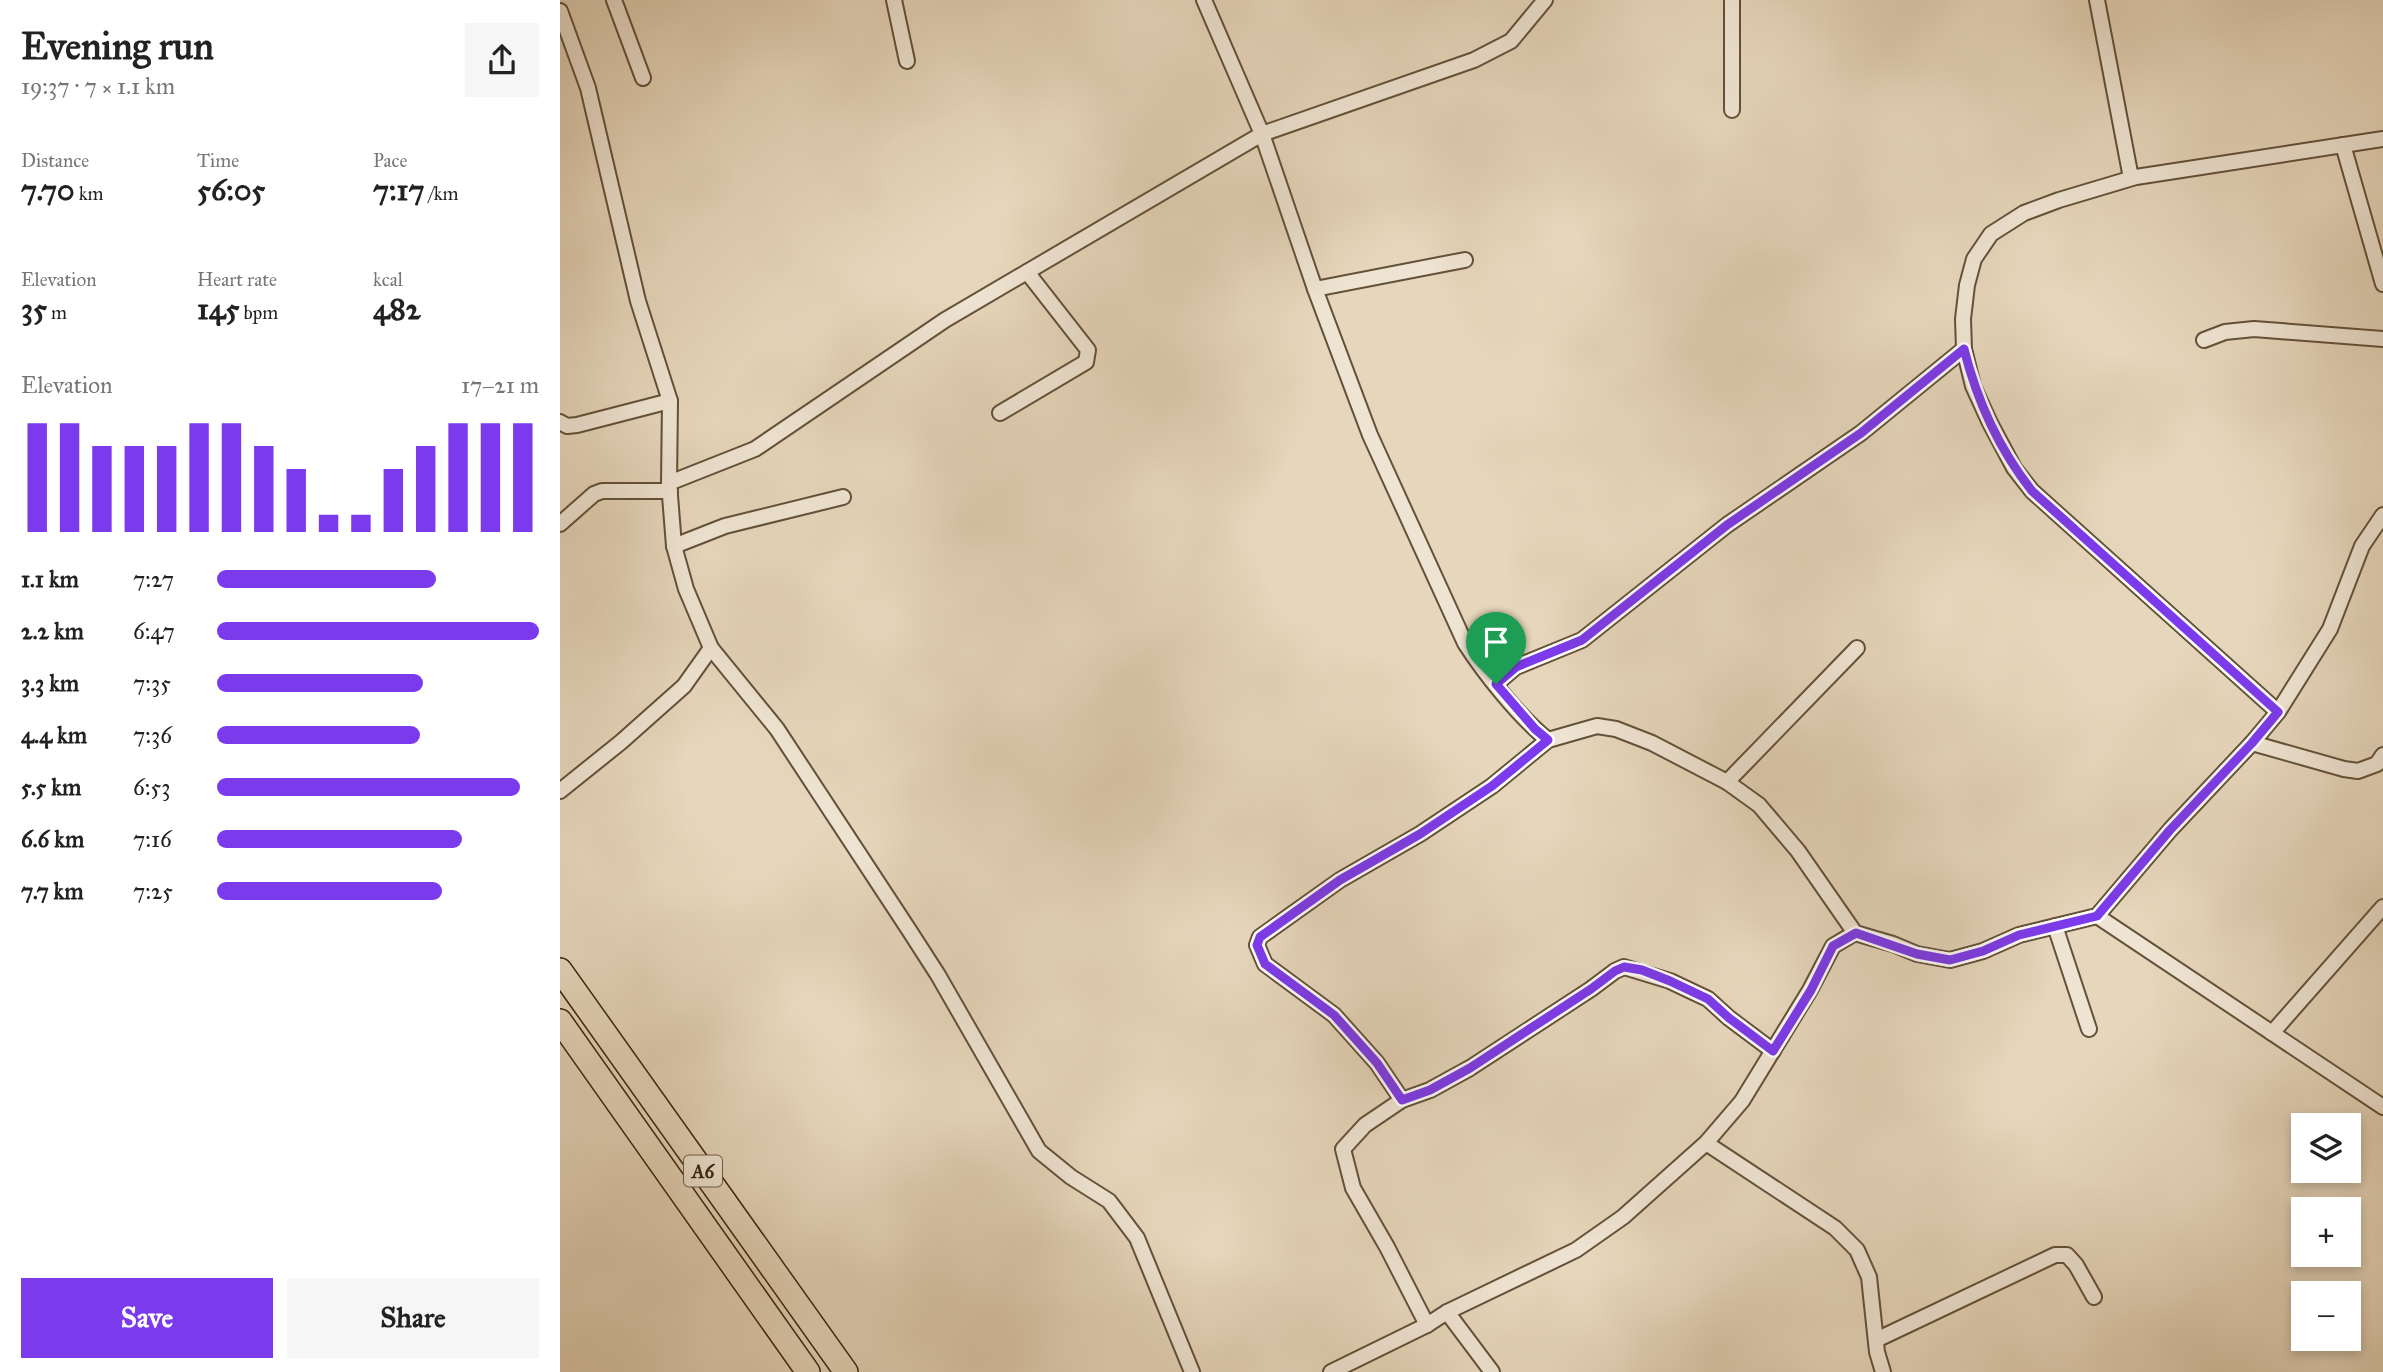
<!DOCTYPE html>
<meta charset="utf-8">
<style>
body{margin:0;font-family:"IM FELL Great Primer",serif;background:#f6f6f6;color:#222;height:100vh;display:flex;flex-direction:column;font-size:26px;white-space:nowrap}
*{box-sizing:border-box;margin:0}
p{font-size:23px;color:#767676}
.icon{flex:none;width:38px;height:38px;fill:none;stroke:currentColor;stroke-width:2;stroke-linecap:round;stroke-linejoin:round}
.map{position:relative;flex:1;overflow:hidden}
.panel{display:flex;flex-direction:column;background:#fff;width:560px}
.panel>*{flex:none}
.controls{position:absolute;left:1731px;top:1113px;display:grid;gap:14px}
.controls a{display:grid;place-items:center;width:70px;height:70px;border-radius:0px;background:#fff;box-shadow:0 4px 10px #0003;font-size:35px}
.pin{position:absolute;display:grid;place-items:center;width:60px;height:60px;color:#fff;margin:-72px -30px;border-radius:50% 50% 50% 0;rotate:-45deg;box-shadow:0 0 7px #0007}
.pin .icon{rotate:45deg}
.round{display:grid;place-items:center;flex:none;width:74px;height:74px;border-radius:0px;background:#f6f6f6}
.summary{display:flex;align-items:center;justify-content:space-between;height:119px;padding:0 21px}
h1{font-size:38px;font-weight:800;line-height:52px}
.stats{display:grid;grid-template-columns:repeat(3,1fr);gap:10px;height:119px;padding:7px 21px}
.stats div{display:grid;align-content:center}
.stats b{font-size:30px;font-weight:800}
.stats small{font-size:19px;font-weight:400}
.stats p{font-size:19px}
.chart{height:196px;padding:14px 21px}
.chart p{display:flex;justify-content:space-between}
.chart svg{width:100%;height:126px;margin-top:7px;stroke:#7c3aed;stroke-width:6}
.action{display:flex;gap:14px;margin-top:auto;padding:14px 21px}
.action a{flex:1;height:80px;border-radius:0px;background:#7c3aed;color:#fff;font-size:28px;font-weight:800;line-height:80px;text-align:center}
.action a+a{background:#f6f6f6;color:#222}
ul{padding:0 21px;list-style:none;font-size:23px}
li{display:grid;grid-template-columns:112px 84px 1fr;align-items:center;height:52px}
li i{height:18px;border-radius:9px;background:#7c3aed}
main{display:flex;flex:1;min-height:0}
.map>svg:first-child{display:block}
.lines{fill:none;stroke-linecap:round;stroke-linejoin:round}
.minor-casing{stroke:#635138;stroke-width:18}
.trunk-casing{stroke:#37250d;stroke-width:26}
.minor{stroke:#efe4d3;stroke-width:14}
.trunk{stroke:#e6d6bb;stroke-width:23}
.route-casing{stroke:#fff;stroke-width:14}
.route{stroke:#7c3aed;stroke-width:9}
.labels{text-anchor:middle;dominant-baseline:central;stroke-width:7;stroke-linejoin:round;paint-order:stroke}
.shield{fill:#efe4d3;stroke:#6e5e48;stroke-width:2}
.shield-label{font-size:19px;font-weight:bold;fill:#37250d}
</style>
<main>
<section class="panel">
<div class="summary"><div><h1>Evening run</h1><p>19:37 · 7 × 1.1 km</p></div><a class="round"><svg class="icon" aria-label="share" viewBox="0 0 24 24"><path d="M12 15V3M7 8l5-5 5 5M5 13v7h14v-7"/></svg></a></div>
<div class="stats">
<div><p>Distance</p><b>7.70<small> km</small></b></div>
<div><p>Time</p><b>56:05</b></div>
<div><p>Pace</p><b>7:17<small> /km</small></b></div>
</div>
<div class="stats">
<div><p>Elevation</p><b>35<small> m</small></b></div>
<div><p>Heart rate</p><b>145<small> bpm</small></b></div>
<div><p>kcal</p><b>482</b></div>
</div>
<div class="chart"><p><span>Elevation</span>17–21 m</p>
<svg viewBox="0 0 160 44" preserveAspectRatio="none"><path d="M5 44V6M15 44V6M25 44V14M35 44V14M45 44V14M55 44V6M65 44V6M75 44V14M85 44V22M95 44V38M105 44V38M115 44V22M125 44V14M135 44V6M145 44V6M155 44V6"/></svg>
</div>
<ul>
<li><b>1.1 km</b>7:27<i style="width:68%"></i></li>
<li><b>2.2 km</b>6:47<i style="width:100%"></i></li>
<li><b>3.3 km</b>7:35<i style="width:64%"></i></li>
<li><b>4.4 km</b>7:36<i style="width:63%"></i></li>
<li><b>5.5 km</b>6:53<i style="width:94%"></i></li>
<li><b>6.6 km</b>7:16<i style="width:76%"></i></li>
<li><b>7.7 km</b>7:25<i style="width:70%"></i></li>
</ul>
<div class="action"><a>Save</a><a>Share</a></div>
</section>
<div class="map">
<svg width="1823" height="1372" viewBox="0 0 1823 1372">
<rect width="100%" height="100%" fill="#e6d6bb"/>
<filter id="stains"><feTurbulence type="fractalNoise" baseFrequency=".00286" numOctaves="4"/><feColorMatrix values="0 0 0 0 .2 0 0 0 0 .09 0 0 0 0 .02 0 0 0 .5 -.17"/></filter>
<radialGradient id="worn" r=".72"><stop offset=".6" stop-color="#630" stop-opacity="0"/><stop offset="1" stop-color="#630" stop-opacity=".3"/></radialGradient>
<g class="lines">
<defs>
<g id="minor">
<polyline points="54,0 83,78"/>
<polyline points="334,0 347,61"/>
<path d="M644,0l58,134 53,155 55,146 95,208c20,31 54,74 83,97"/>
<polyline points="1172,0 1172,110"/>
<polyline points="1537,0 1571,178"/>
<polyline points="0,11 28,88 78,301 110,401 109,483 114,546 126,589 151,648 124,686 61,742 0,791"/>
<polyline points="1783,145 1823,284"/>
<polyline points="755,289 905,260"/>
<polyline points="1644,340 1665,332 1694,329 1823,339"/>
<polyline points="440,413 526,362 528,350 467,272"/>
<polyline points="0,422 7,426 17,425 110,401"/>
<polyline points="109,483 195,449 385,320 702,134 914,60 951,41 985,0"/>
<polyline points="0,524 34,494 42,491 110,491"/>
<polyline points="114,546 165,526 283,497"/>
<polyline points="151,648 217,729 349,930 378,975 479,1151 511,1177 549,1201 577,1238 632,1372"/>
<polyline points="936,684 956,667 1022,640 1167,525 1301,433 1404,349"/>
<polyline points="1718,712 1472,491 1454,468 1430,423 1413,386 1404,349 1403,319 1407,285 1414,259 1431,234 1464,213 1499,200 1576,177 1823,139"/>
<polyline points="1692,743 1784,769 1798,771 1817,764 1823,755"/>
<polyline points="1167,782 1297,648"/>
<polyline points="1537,916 1823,1107"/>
<polyline points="1495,926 1529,1029"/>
<polyline points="1712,1033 1823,907"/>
<polyline points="842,1100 817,1063 774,1015 705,964 697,945 700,937 780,880 860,834 932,786 988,740 1037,726 1056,729 1092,743 1167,782 1199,805 1238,851 1295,933"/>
<polyline points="1146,1143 1275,1228 1297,1250 1309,1277 1317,1352 1323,1372"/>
<polyline points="887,1312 932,1372"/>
<polyline points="867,1325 827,1247 793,1188 783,1149 805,1125 842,1100 870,1090 910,1068 1031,989 1055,971 1064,967 1110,981 1148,999 1169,1018 1213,1051"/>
<polyline points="1316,1340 1495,1255 1507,1255 1516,1265 1534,1297"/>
<polyline points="771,1372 867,1325 887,1312 1016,1250 1063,1217 1146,1143 1182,1101 1250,990 1273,946 1295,933 1333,944 1357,954 1390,960 1423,951 1459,935 1537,916 1610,830 1692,743 1718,712 1770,629 1802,546 1823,515"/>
</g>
<g id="trunk">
<polyline points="0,970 286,1372"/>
<polyline points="0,1021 248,1372"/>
</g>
</defs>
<use href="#minor" class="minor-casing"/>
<use href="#trunk" class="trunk-casing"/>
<use href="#minor" class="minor"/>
<use href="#trunk" class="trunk"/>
</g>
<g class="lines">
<defs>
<path id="route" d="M1404,349c13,52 35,100 68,142l246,221 -26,31 -82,87 -73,86 -78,19 -36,16 -33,9 -33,-6 -61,-21 -23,13 -22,44 -38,61 -44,-33 -21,-19 -38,-18 -28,-11 -18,-3 -9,4 -24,18 -121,79 -40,22 -28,10 -25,-37 -43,-48 -69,-51 -8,-19 3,-8 80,-57 80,-46 72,-48 56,-46 -13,-11 -39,-45 20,-17 66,-27 145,-115 134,-92z"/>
</defs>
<use href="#route" class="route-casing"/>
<use href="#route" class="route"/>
</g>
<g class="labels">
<rect class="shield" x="124" y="1155.5" width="38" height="31" rx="5"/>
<g class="shield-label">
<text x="143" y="1171">A6</text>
</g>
</g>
<rect width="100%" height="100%" filter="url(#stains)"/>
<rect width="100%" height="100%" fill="url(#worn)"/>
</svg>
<div class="controls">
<a><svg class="icon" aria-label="layers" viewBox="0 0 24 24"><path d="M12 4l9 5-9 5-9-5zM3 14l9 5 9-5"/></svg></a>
<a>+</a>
<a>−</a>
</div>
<div class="pin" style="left:936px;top:684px;background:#1e9e55"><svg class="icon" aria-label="arrive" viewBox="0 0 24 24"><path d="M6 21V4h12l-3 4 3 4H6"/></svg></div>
</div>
</main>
